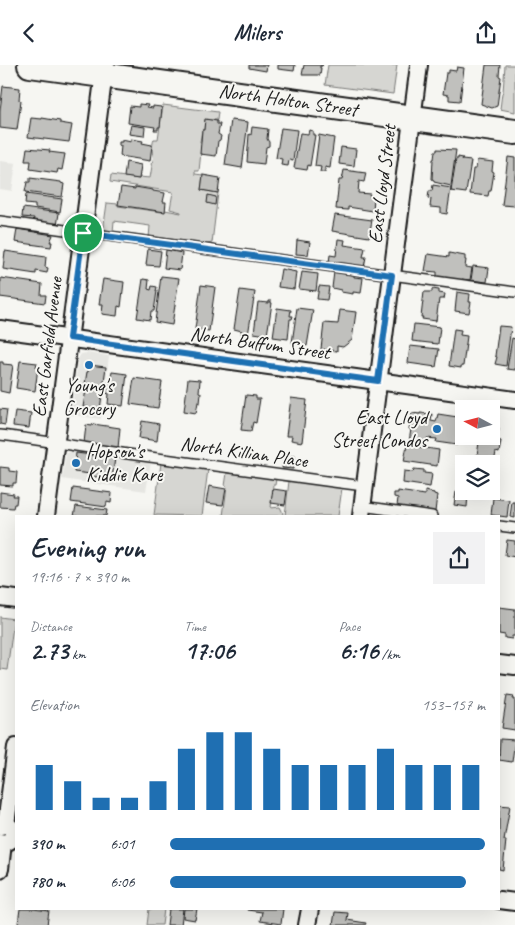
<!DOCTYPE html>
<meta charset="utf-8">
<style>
body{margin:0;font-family:Caveat,sans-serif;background:#f2f2f3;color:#1f2937;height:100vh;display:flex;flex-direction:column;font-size:19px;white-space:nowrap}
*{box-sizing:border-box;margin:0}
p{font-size:16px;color:#747a83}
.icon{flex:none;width:28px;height:28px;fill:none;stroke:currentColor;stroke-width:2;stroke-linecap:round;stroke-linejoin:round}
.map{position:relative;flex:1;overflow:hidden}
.details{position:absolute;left:15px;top:450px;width:485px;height:395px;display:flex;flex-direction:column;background:#fff;border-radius:0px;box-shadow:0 5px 20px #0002}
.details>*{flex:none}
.needle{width:32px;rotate:277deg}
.controls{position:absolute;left:455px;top:335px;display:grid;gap:10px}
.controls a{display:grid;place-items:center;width:45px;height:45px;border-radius:0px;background:#fff;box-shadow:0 5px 20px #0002;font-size:25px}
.pin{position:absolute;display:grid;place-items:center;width:42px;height:42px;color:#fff;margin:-21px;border:2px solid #fff;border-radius:50%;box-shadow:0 1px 5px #0007}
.round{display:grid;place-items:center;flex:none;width:52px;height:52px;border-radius:0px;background:#f2f2f3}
.overview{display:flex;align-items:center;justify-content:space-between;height:85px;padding:0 15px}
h1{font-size:28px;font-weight:700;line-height:38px}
.figures{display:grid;grid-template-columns:repeat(3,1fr);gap:8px;height:85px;padding:5px 15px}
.figures div{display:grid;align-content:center}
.figures b{font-size:25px;font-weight:700}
.figures small{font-size:14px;font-weight:400}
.figures p{font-size:14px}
.chart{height:140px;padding:10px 15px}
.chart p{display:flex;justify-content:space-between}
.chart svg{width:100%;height:90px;margin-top:5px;stroke:#1f6fb2;stroke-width:6}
ul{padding:0 15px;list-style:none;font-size:16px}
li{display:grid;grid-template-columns:80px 60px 1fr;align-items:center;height:38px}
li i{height:12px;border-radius:6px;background:#1f6fb2}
header{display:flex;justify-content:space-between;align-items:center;height:65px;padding:0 15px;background:#fff;font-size:22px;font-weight:700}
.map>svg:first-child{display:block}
.built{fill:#e6e6e2}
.green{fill:#d6d6d2;stroke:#797977}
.building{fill:#c0c0bd;stroke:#1c1c1c}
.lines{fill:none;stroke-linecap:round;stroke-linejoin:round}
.lane-casing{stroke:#1c1c1c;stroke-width:12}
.street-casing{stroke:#1c1c1c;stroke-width:20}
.secondary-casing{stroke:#1c1c1c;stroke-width:28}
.lane{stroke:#f6f6f2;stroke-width:9}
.street{stroke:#f6f6f2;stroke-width:16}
.secondary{stroke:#f6f6f2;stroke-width:24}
.route-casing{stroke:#fff;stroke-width:10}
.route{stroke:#1f6fb2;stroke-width:6}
.poi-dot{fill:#1f6fb2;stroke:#f6f6f2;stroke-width:2}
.labels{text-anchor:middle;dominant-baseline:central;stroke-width:4;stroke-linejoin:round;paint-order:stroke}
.street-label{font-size:20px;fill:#1c1c1c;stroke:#f6f6f2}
.poi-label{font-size:20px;fill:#1c1c1c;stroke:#f6f6f2}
</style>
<header><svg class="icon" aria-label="back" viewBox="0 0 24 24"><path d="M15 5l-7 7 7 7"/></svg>Milers<svg class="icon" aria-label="share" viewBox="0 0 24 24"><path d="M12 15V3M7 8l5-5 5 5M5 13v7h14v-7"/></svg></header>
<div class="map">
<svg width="515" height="860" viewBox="0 0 515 860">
<rect width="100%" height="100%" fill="#f6f6f2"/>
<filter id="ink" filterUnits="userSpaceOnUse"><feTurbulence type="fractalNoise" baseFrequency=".02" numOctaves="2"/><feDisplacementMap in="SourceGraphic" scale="10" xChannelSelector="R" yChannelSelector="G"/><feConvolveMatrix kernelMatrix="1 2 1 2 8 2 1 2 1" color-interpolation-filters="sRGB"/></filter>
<g filter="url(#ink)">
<g class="built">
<polygon points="0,96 16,98 12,126 0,124"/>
<polygon points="87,288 109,291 101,354 71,350 78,294 81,289"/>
<polygon points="71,386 151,397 146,426 62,414 66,388"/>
</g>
<g class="green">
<polygon points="328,0 397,0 393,29 325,20"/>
<polygon points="505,0 515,0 515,47 500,44 502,28 503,27"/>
<path d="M163,40l55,7 -1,8h-12l-1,10h-2l-2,12h2l-3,29h-4v3l8,1 -2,15 17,3 -6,50 -8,2 -55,-7 1,-12 -36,-5 -1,11 -10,-1 4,-28 11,1v2l44,6 3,-2 16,3v-1l-11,-3 3,-17 -63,-10 1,-7 28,4v-2l11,1 2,-12 -1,-2c4,-6 2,-7 1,-14 0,-3 1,-8 2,-11h4z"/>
<polygon points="161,398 208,404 202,451 154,450"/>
<polygon points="229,407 276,414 275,420 273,420 271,443 280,442 283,448 282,451 223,451 227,422 225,421 227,408"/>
<polygon points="289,416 342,423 338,451 285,451"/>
<polygon points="0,552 14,554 7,605 0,604"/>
<polygon points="149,844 164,844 162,860 147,860"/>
</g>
<g class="building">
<polygon points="249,0 267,0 266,6 249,3"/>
<polygon points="278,0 295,0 294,6 278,4"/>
<polygon points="304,0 323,0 322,1 320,1 320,3 321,3 320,10 302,10"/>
<polygon points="486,0 500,0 499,11 501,12 497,41 492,43 481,39"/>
<polygon points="457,2 464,3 460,36 449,35 449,30 443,29 446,8 449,8 449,5 456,6"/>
<polygon points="3,21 20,23 19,35 21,36 17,65 0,63 0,45"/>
<polygon points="139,39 148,40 147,42 153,43 153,41 161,42 161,43 162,43 160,62 158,62 158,65 154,65 155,62 128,58 130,41 139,42"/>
<polygon points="31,53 42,54 42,53 60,56 60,58 72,60 69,77 28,72"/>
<polygon points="205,54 217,56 217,59 220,59 218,69 221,71 220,75 218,76 216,91 200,89 202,65 204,65"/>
<polygon points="231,55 248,57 242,103 225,100"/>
<polygon points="131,60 145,62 144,71 129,69"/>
<polygon points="252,62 268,64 267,74 269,77 269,81 266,82 264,99 247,97 249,69 251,70"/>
<polygon points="281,63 297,65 293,96 289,95 288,101 281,100 282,94 276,93"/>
<polygon points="309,65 313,66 313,70 315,70 310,101 308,100 307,105 294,103 300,68 308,69"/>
<polygon points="319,70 334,73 330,103 325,102 325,107 320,107 321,102 315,101"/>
<polygon points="131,74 143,76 142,78 152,80 150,96 120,91 121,81 119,81 119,77 122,77 122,75 131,77"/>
<polygon points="341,82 356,84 354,101 339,99"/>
<polygon points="27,83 50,85 49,87 65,89 62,105 58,104 57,108 30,104 31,96 25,96"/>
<polygon points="437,84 456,85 451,121 434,117 434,115 432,114 433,94 434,94 435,86 437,86"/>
<polygon points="458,92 463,93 462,95 471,96 466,128 451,126 456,94 458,94"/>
<polygon points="508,92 515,93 515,141 502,140"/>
<polygon points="477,95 493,97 492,106 494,107 491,126 489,126 488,131 470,129 473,104 476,104"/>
<polygon points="126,97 141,100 139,114 124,112"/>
<polygon points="344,105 366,108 364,117 359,116 358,128 370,129 370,132 374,132 373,146 348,142 348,145 336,144 339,115 342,115"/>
<polygon points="203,110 220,113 218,128 201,125"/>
<polygon points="30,113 61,117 61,118 64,119 62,132 25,127 27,117 30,117"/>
<polygon points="433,120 451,123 447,149 441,148 441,143 430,142 431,134 428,133 429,126 432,126"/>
<polygon points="121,122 135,124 135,122 153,125 153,126 165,128 163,137 166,137 165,147 118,140"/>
<polygon points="26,129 62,134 60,147 35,143 35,140 25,139"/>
<polygon points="208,130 216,132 215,140 207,138"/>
<polygon points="23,143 59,148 57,161 33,157 34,153 22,152"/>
<polygon points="335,150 372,155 369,172 332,166"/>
<polygon points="17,164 53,170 50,177 52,177 51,182 15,177"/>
<polygon points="338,174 345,175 344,180 365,183 363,192 366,192 364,202 329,197 330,190 336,191"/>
<polygon points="297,175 310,177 308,190 296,189"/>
<polygon points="148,184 161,186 159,201 146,200"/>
<polygon points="166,185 182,188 180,205 164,203"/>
<polygon points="5,186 46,192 45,202 48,203 47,208 36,206 36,209 3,204"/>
<polygon points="449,188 465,191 465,195 466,195 465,202 472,203 470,215 462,214 462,216 437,212 437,207 425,206 428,189 449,192"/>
<polygon points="473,201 489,203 487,217 471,215"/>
<polygon points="281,204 296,207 294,224 278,222"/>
<polygon points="302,207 318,209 316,226 299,224"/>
<polygon points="334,207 354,210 354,212 363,213 361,228 353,227 353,229 341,227 341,225 332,223"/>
<polygon points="161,211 179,213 172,260 155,257"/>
<polygon points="1,213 42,219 41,230 46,230 45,238 0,232 0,217 1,217"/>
<polygon points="103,214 124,217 121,242 118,241 117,251 102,249 103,239 99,239"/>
<polygon points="143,214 149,215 148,224 151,225 152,221 157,222 156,226 157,226 154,246 151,246 150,255 137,253"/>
<polygon points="201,220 215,222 209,266 195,264"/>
<polygon points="319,221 329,222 327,235 317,234"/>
<polygon points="432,224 439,225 439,228 445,229 444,234 439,234 436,256 422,254 423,252 421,252 424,227 432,227"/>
<polygon points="240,225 255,227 248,270 241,269 242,266 234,264"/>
<polygon points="457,227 470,229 469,237 471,237 469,248 455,246"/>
<polygon points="269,236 271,236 271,238 272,238 267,270 254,268 258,237 269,238"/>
<polygon points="277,243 291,245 290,251 293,251 292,254 290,254 288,274 273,272"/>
<polygon points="297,243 313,245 307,281 292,278"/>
<polygon points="340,245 356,247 352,275 343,282 337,281 337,286 321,284 324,258 338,259"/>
<polygon points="414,259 440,262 438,279 412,276"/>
<polygon points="499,261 511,262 506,301 495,299 497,292 495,291"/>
<polygon points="454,264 461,265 460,270 467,271 463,301 461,301 461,303 449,301"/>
<polygon points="512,273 515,274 515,305 507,304"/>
<polygon points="410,281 439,284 436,302 408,298"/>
<polygon points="20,296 37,298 36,302 38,302 35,326 16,323"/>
<polygon points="0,297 3,297 3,299 13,300 9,328 0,326"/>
<polygon points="89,300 106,302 100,344 97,344 97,347 87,346 88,342 83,342 87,319 85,319 87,307 88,307"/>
<polygon points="112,307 127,309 123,341 108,339 109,329 106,328 108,317 110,317"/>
<polygon points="134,313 162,317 158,343 130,339"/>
<polygon points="188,314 200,315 199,327 201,328 200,338 198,337 196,348 184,346"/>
<polygon points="246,330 256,331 256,334 260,334 256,358 253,357 251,366 241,365"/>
<polygon points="291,333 307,335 302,377 291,375 292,371 286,371"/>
<polygon points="0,344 7,345 5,360 0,359"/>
<polygon points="15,346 31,348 29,363 13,361"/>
<polygon points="412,348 420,349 420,348 432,349 431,356 436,357 438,349 464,353 464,371 465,372 458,371 457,380 436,377 437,374 427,373 427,379 409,377 411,364 409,364"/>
<polygon points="142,356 159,359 157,376 139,373"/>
<polygon points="93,359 120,363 118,383 84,378 86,360 92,361"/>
<polygon points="491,363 499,364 497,375 501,376 499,388 496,387 494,398 493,398 492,404 491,399 482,399 483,398 476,397 480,371 491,371"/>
<polygon points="407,380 439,385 437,401 404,396"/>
<polygon points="76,388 115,393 112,414 90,411 91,409 74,407"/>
<polygon points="284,390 295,391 293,404 282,403"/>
<polygon points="0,402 9,403 9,406 17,407 16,418 13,418 13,421 0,420"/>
<polygon points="414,404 424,405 424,408 432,409 430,422 403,418 404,406 413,407"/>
<polygon points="209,421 226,424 223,440 206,438"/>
<polygon points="73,423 112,428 111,438 107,437 106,442 71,437"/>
<polygon points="273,424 287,426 285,440 271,438"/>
<polygon points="398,426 425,430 425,426 434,428 434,429 437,430 435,447 397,441 398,433 394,432 394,428 398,428"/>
<polygon points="0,427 14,429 13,431 17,431 16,439 14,439 13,443 0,442"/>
<polygon points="456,427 468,429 467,442 454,440"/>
<polygon points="493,433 509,435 507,452 491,450"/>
<polygon points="512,437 515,437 515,453 510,452"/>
<polygon points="76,441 107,445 106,451 74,451"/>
<polygon points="507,475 515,476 515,492 505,490"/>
<polygon points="499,542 515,544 515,571 512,571 512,574 505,573 505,570 499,569"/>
<polygon points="507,630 514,631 513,634 515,634 515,665 502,663"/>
<polygon points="500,674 515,675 512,697 499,695"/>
<polygon points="499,740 510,741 504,775 506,775 503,805 499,804"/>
<polygon points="20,844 33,844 49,846 47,860 31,860 18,858"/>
<polygon points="169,844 183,844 181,860 167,860"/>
<polygon points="184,844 197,844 195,855 183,853"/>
<polygon points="247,844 283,844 281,859 260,856 262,847 247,845"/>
<polygon points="335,847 348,848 347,855 366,858 365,860 333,860"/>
</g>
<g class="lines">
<defs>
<g id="lane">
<polyline points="0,156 515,227"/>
<path d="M0,370c43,5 85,13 128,19 78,11 157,22 236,32"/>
<polyline points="362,441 432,451"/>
<polyline points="499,461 515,463"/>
</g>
<g id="street">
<polyline points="0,264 515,335"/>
<polyline points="46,451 105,0"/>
<polyline points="361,451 419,0"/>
<polyline points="0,532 16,534"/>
<polyline points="499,599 515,601"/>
<polyline points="6,760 16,682"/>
<path d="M0,761c18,-5 18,20 0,16"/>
<polyline points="0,804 3,778"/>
<polyline points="499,835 515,837"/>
<polyline points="307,860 310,844"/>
</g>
<polyline id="secondary" points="30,0 515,67"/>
</defs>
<use href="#lane" class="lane-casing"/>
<use href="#street" class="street-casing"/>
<use href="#secondary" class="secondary-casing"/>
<use href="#lane" class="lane"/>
<use href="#street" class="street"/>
<use href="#secondary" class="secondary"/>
</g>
</g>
<g class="lines" filter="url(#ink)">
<defs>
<polygon id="route" points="83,168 392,210 378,316 69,273"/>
</defs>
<use href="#route" class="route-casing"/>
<use href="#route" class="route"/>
</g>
<g class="poi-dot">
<circle cx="89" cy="300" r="5"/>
<circle cx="437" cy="364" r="5"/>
<circle cx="76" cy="398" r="5"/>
</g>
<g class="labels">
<g class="street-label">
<text transform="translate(288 35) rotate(8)">North Holton Street</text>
<text transform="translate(382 119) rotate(-83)">East Lloyd Street</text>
<text transform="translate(260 278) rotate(8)">North Buffum Street</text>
<text transform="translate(47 282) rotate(-83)">East Garfield Avenue</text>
<text transform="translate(244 387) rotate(8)">North Killian Place</text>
</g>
<g class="poi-label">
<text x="89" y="320">Young's<tspan x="89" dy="23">Grocery</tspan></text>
<text x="427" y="352" text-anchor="end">East Lloyd<tspan x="427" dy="23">Street Condos</tspan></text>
<text x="86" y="386" text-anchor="start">Hopson's<tspan x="86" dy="23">Kiddie Kare</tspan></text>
</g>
</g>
</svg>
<div class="controls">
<a><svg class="needle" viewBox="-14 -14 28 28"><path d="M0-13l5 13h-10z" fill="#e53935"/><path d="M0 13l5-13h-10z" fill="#747a83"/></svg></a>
<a><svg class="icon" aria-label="layers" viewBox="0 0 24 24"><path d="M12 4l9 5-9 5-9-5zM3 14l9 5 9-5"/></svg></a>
</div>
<div class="pin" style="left:83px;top:168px;background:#1e9e55"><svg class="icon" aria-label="arrive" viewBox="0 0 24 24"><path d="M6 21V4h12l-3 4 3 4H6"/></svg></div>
<section class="details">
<div class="overview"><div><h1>Evening run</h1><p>19:16 · 7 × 390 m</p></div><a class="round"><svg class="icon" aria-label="share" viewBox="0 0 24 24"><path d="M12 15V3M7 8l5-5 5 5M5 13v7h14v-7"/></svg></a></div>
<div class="figures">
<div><p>Distance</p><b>2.73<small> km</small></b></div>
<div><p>Time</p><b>17:06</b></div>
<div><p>Pace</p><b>6:16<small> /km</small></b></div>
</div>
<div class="chart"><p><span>Elevation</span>153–157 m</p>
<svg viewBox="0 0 160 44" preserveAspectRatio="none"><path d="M5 44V22M15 44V30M25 44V38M35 44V38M45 44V30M55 44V14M65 44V6M75 44V6M85 44V14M95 44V22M105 44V22M115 44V22M125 44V14M135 44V22M145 44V22M155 44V22"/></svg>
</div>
<ul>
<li><b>390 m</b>6:01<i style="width:100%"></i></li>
<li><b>780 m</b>6:06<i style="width:94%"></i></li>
</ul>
</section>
</div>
